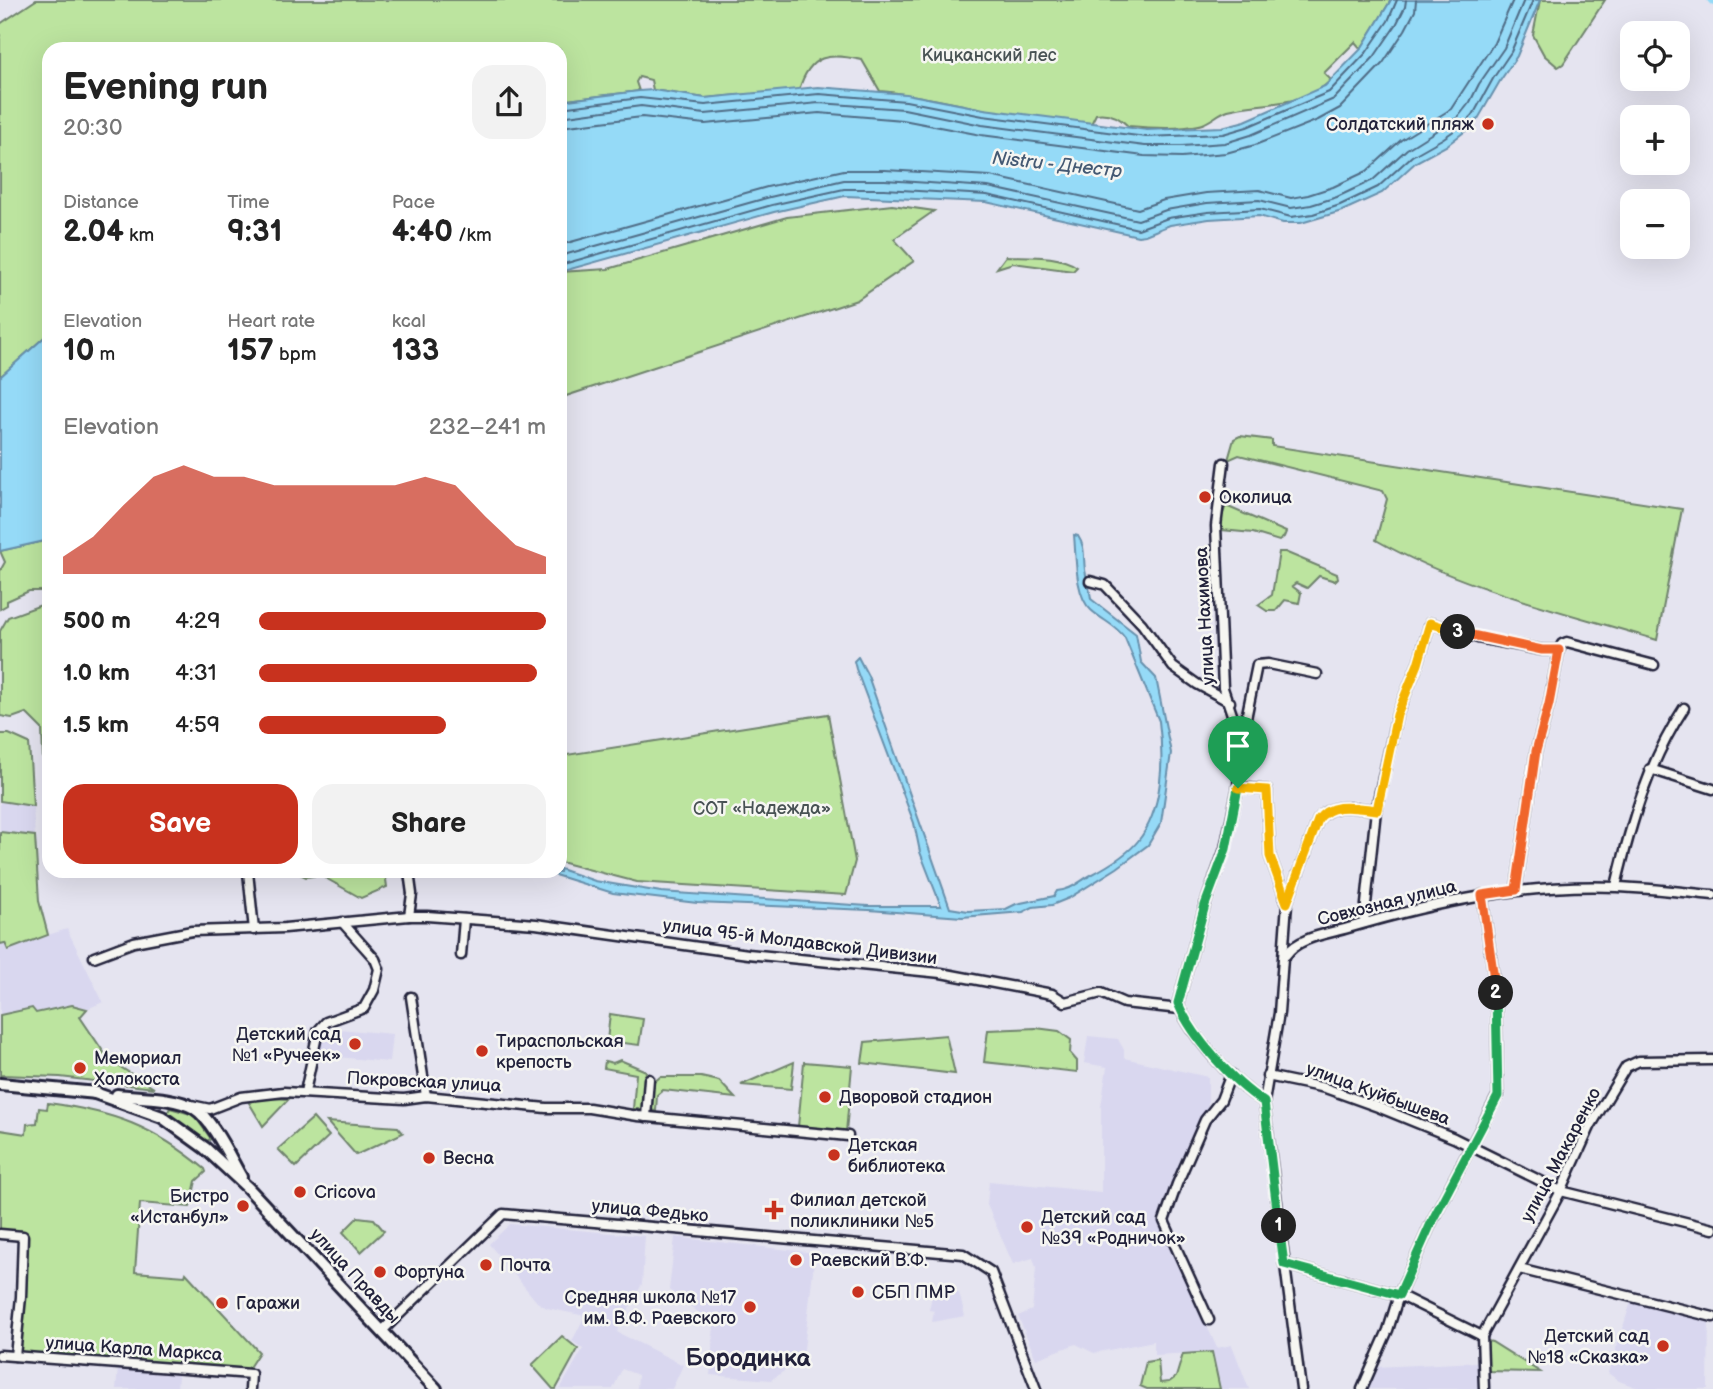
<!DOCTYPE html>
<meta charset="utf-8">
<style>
body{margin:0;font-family:"Balsamiq Sans",sans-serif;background:#f2f2f2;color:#222;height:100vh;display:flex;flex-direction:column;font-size:26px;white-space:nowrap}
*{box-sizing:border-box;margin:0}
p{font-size:23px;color:#767676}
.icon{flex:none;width:38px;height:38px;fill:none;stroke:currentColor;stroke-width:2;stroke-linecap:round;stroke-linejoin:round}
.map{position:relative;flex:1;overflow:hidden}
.panel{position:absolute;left:42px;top:42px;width:525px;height:836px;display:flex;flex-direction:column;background:#fff;border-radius:21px;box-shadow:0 7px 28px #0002}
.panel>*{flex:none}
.fabs{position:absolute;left:1620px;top:21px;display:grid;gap:14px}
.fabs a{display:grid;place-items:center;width:70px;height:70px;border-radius:14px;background:#fff;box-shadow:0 7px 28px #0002;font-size:35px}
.pin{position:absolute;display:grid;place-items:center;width:60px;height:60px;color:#fff;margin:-72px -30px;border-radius:50% 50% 50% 0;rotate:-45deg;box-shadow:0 0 7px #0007}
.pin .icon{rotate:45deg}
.km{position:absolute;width:35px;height:35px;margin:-18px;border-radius:50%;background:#222;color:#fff;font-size:19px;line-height:35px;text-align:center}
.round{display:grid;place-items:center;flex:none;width:74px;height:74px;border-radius:21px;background:#f2f2f2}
.summary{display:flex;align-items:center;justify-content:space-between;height:119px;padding:0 21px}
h1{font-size:38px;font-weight:800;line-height:52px}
.metrics{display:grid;grid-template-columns:repeat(3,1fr);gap:10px;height:119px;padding:7px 21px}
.metrics div{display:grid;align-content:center}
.metrics b{font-size:30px;font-weight:800}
.metrics small{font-size:19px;font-weight:400}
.metrics p{font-size:19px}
.chart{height:196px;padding:14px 21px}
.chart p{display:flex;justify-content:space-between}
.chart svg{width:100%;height:126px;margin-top:7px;fill:#c8321e;opacity:.7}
.cta{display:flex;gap:14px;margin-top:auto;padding:14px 21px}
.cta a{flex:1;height:80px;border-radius:21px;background:#c8321e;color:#fff;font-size:28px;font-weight:800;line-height:80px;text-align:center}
.cta a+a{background:#f2f2f2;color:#222}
ul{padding:0 21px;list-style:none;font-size:23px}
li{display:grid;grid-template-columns:112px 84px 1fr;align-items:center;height:52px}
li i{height:18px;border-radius:9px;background:#c8321e}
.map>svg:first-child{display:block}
.built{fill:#d9d7ef}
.green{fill:#bce49f;stroke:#6f836d;stroke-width:2}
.water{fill:#95daf7;stroke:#6790ac;stroke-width:2}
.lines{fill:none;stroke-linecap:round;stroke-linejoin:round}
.shore{stroke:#506c86;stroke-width:2}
.canal{stroke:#95daf7;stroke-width:7}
.street-casing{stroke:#22223b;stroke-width:13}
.secondary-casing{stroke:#22223b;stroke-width:16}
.street{stroke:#f6f6f2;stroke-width:8}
.secondary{stroke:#f6f6f2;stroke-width:10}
.split-1-casing{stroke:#fff;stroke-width:14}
.split-2-casing{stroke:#fff;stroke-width:14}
.split-3-casing{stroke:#fff;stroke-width:14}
.split-4-casing{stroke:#fff;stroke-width:14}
.split-1{stroke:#22a559;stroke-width:9}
.split-2{stroke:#22a559;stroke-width:9}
.split-3{stroke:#f0652b;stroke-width:9}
.split-4{stroke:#f5b400;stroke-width:9}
.poi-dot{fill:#c8321e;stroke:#f6f6f2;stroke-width:2.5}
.labels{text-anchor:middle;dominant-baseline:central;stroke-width:5;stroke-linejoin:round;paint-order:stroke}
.park-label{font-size:18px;fill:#485254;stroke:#f6f6f2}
.poi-label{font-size:18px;fill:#22223b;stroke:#f6f6f2;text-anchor:start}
.street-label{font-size:18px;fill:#22223b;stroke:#f6f6f2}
.water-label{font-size:19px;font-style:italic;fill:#445973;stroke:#f6f6f2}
.district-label{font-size:24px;font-weight:bold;fill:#22223b;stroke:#f6f6f2}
</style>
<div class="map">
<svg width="1713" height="1389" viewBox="0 0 1713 1389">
<rect width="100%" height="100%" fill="#e5e4f0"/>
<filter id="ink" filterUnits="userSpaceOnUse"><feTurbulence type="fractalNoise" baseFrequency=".0143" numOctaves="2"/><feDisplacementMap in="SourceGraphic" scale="14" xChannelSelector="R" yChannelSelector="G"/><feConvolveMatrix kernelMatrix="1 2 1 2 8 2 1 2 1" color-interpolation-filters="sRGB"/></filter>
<g filter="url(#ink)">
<g class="built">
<polygon points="0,734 9,734 29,743 39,901 48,935 67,929 103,1002 87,1009 72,1005 36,1013 32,1008 0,1015"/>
<polygon points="340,1029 392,1034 389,1062 317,1055 321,1031"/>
<polygon points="1088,1036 1118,1039 1124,1050 1124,1058 1208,1077 1208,1106 1160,1222 1217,1348 1232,1345 1249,1389 1220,1389 1212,1352 1154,1355 1154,1341 1094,1353 1076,1344 1036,1359 1018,1316 1032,1310 1036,1268 1033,1258 1013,1264 987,1205 989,1181 1101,1192 1101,1107 1107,1067 1084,1063"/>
<polygon points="510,1224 645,1236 642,1284 617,1332 683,1365 672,1389 637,1389 638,1375 622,1369 613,1389 560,1389 583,1349 572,1341 585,1316 547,1308 537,1302 489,1244"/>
<polygon points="675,1237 815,1253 803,1358 771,1380 710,1375 714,1324 669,1290"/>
<polygon points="933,1291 959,1293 965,1316 932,1322 934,1311 929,1310"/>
<polygon points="1632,1299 1709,1319 1708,1389 1641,1389 1619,1381 1608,1373"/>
<polygon points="1478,1362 1478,1389 1365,1389 1375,1367"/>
<polygon points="118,1369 178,1375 177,1389 116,1389"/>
</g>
<g class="green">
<path d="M36,0h1355l-30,49 -6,-7 -31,31 7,7c-27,28 -68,21 -103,30 -10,3 -18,13 -29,15 -22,5 -49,3 -71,1 -9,-9 -19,-14 -32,-12l-5,10c-36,-4 -73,-8 -109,-15 -34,-7 -67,-15 -102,-18l-18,-31c-33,-7 -52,-7 -63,30l-94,8 -52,-8 -2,-10 -12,-3 -3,5 3,9 -79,10v-52h-511v284l-49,44v-353z"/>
<polygon points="1540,0 1605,0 1563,64 1558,67 1544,55 1533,35"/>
<polygon points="892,205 934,211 894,239 914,261 857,300 560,398 560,272 608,269 787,217"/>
<path d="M1006,256c22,1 52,-2 71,11l-4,4 -60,-8 -16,5z"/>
<path d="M1240,436l32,4v6l410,63 -25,131c-94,-29 -195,-51 -281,-100l11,-41 -4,-8 -144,-36 -11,5 6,-21z"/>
<polygon points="1226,506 1286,532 1284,537 1279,541 1253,533 1222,530 1222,516"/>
<polygon points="49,540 49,588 42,591 29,591 7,601 7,605 0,609 0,571 5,562 0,551"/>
<polygon points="1279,552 1285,552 1337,574 1338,578 1335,581 1319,576 1307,588 1296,583 1292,586 1301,593 1299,603 1285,600 1276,611 1267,611 1258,605 1272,595"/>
<polygon points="41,605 49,606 49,823 45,822 42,729 26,713 12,718 0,716 0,631 8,617"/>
<polygon points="828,714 855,861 846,895 637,882 560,862 560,756"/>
<polygon points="0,734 9,734 29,743 33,806 0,801"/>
<polygon points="0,832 35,836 39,901 48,935 8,950 5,943 0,944"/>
<polygon points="296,872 385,872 387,887 361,898 320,875 306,877"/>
<polygon points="72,1005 87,1009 80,1017 109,1060 154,1088 60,1077 0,1075 0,1015 32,1008 36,1013"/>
<polygon points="610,1014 643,1019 639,1045 607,1041"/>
<polygon points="1036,1028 1059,1031 1071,1040 1070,1053 1077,1061 1077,1072 984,1062 988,1030"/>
<polygon points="946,1035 955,1074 862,1063 865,1042"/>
<polygon points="620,1060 646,1071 642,1109 633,1109 636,1074 604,1068 605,1061 613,1063"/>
<polygon points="794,1062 791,1089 741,1085"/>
<polygon points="804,1062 852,1066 846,1132 798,1127"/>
<polygon points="660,1077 701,1077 719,1081 735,1098 663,1090 657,1095 656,1111 650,1110 653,1083"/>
<polygon points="269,1098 289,1099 263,1126 248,1101"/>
<path d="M48,1103c66,9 105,23 157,66l1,3 -10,9 -6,26 -50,-4 -5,69 50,4 1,-3 73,79 -11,17 -228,-17 5,-55 2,-64 -27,-3v-100l26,4 1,-10 10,-1 2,-15 8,1z"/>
<polygon points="170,1108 194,1115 211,1139 204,1142 166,1115"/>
<polygon points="313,1118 329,1136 296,1167 278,1149"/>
<polygon points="327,1122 398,1127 403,1133 356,1155"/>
<polygon points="358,1217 374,1219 384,1231 361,1252 343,1232"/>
<polygon points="562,1336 578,1349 556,1389 553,1389 532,1365"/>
<polygon points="1483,1340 1492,1342 1540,1372 1485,1371"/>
<polygon points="1212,1352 1220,1389 1147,1389 1140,1386 1146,1362 1158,1360 1160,1383 1169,1382 1176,1377 1183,1354"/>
</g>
<g class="water">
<polygon points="1391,0 1540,0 1517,56 1500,81 1478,119 1468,129 1446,146 1416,162 1382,193 1342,211 1301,223 1283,223 1259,216 1209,219 1170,225 1145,235 1138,236 986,202 845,196 774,212 560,272 560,101 639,91 653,90 705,98 818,87 906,94 984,109 1147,130 1222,127 1245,121 1325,86 1361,49"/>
<polygon points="49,333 49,540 0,551 0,377"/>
<path d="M1074,535l4,1c8,12 5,20 7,34 2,10 5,19 6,29l45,35 5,28 15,16 15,75 -10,70 -13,22 -31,23 -48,30 -17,7 -19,2 -10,5 -61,5 -93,-7 -172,-7 -84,-10 -68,-21h15v-3l35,12 66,11 207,14h73l-21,-54 -6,-29 -58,-154 -2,-8 4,-4 10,19 82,232 18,3 38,-2 10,-5 38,-8 3,-5c14,-1 21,-9 34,-16 15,-8 36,-20 47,-34 25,-31 26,-82 21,-120l-34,-83c-9,-13 -22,-17 -34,-28 -16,-14 -15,-54 -17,-75z"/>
</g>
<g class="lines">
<g class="shore">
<polyline points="560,108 640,98 705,105 819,94 906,101 983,116 1146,137 1223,134 1247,127 1329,92 1366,53 1388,21 1397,0"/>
<polyline points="560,117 641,106 705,114 819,103 904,109 982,125 1145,146 1182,146 1225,143 1251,135 1334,99 1374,57 1396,25 1405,7 1406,0"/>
<polyline points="560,127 642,117 705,124 819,113 903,120 981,135 1144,156 1182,157 1226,153 1255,145 1318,120 1340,108 1383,63 1405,30 1415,11 1416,0"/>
<polyline points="560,245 767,187 844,170 885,170 990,176 1138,209 1164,200 1206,193 1259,190 1291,198 1308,195 1333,187 1367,171 1401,140 1451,109 1494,43 1513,0"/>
<polyline points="560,256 770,197 844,180 885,180 988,187 1138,220 1166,210 1207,203 1259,200 1291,208 1311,205 1337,197 1373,180 1407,149 1458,117 1470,102 1479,84 1504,48 1524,0"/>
<polyline points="560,265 772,205 844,189 884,189 987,195 1138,229 1168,218 1208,212 1260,209 1291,217 1313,214 1340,205 1378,187 1412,156 1442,139 1464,124 1473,115 1494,77 1511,52 1533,0"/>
</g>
<polyline class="canal" points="1711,0 1713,2"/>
<defs>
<g id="street">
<path d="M1224,463l-8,63 7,162 18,53 -3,46 -13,62 -20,56 -27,98c13,34 56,80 86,99"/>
<polyline points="1090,581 1105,585 1142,624 1173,667 1197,684 1230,702"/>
<polyline points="1242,738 1257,665 1268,664 1317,674"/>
<polyline points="1650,769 1713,789"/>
<polyline points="1238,787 1267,790 1270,856 1287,903 1279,1013 1264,1102 1301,1389"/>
<polyline points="248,872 254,930"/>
<path d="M1616,886c15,-63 32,-123 68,-178"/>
<polyline points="1516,890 1536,751 1549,704 1559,650"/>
<path d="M1287,903l31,-83c13,-19 38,-12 58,-10"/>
<polyline points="409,916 412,894 409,872"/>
<polyline points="1364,923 1376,810 1397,715 1418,664 1430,623 1478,638 1542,650 1559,650 1562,644 1567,642 1654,665"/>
<polyline points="461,955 464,919"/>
<path d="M1286,955c12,-18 42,-21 62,-27 88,-26 178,-45 269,-41 32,1 64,5 96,8"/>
<polyline points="94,957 134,942 192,931 285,928 409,916 427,916 536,924 748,954 941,973 1052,994 1065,1002 1101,993 1124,1003 1180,1009"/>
<polyline points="411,997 426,1096"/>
<polyline points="1267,1076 1325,1088 1378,1107 1454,1138 1561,1191 1713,1229"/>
<polyline points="305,1092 318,1031 326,1022 364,1008 374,990 379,969 375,959 342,922"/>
<polyline points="191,1105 210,1109 241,1097 284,1092 404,1099 426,1096 546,1108 589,1108 638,1116 848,1136"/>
<polyline points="646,1117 649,1079"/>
<polyline points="0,1234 23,1236 21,1297 15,1356"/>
<polyline points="1284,1264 1399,1295 1482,1336"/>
<polyline points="1519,1269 1713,1317"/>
<polyline points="1209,1320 1164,1221 1177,1184 1205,1120 1221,1100 1231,1074"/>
<polyline points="382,1331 503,1214 963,1254 991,1272 1036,1389"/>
<polyline points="1482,1336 1561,1191 1590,1127 1626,1067 1639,1061 1713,1060"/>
<polyline points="1482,1336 1484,1389"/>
<polyline points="0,1355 251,1374 250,1389"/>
<polyline points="1362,1389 1388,1330 1399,1295 1433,1219 1498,1095 1496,992 1482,895"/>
</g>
<g id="secondary">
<polyline points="0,1084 97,1093"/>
<polyline points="92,1092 162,1117 205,1148 248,1188 436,1389"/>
<path d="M117,1095c23,3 56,1 77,13 18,11 36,50 47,69"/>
</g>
</defs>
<use href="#street" class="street-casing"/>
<use href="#secondary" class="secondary-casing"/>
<use href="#street" class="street"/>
<use href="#secondary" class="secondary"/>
</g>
</g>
<g class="lines" filter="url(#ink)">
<defs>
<path id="split-1" d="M1238,788l-12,61 -21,56 -27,98c13,33 56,80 86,99l15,124"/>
<polyline id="split-2" points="1279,1226 1284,1264 1399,1295 1433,1219 1498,1096 1496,993"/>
<polyline id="split-3" points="1458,632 1542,650 1559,650 1549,704 1536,751 1516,890 1482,895 1496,993"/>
<path id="split-4" d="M1238,788l29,2 3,66 17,47 31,-83c13,-19 38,-12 59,-10l20,-95 21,-51 12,-41 28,9"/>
</defs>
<use href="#split-1" class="split-1-casing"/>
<use href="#split-2" class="split-2-casing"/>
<use href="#split-3" class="split-3-casing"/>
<use href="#split-4" class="split-4-casing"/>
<use href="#split-1" class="split-1"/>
<use href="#split-2" class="split-2"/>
<use href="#split-3" class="split-3"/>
<use href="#split-4" class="split-4"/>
</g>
<g class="poi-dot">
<circle cx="1488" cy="124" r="7"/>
<circle cx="1205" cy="497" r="7"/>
<circle cx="355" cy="1044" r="7"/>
<circle cx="482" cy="1051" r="7"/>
<circle cx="80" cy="1068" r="7"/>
<circle cx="825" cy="1097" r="7"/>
<circle cx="834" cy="1155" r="7"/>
<circle cx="429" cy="1158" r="7"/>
<circle cx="300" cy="1192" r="7"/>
<circle cx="243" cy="1206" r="7"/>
<path d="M770.5 1199.5h7v7h7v7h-7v7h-7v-7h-7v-7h7z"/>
<circle cx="1027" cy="1227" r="7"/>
<circle cx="796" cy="1260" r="7"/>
<circle cx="486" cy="1265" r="7"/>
<circle cx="380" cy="1272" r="7"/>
<circle cx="858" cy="1292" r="7"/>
<circle cx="222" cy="1303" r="7"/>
<circle cx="750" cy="1307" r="7"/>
<circle cx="1663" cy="1346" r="7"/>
</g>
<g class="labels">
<g class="park-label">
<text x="989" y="55">Кицканский лес</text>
<text x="762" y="808">СОТ «Надежда»</text>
</g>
<g class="poi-label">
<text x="1474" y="124" text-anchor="end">Солдатский пляж</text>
<text x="1219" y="497">Околица</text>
<text x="341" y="1034" text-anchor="end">Детский сад<tspan x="341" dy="21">№1 «Ручеек»</tspan></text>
<text x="496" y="1041">Тираспольская<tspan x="496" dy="21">крепость</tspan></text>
<text x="94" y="1058">Мемориал<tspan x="94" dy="21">Холокоста</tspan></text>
<text x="839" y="1097">Дворовой стадион</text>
<text x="848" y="1145">Детская<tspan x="848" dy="21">библиотека</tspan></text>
<text x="443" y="1158">Весна</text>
<text x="314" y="1192">Cricova</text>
<text x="229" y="1196" text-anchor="end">Бистро<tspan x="229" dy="21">«Истанбул»</tspan></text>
<text x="790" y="1200">Филиал детской<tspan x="790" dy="21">поликлиники №5</tspan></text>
<text x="1041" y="1217">Детский сад<tspan x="1041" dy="21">№39 «Родничок»</tspan></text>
<text x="810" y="1260">Раевский В.Ф.</text>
<text x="500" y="1265">Почта</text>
<text x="394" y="1272">Фортуна</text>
<text x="872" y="1292">СБП ПМР</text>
<text x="736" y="1297" text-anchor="end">Средняя школа №17<tspan x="736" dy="21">им. В.Ф. Раевского</tspan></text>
<text x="236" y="1303">Гаражи</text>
<text x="1649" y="1336" text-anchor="end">Детский сад<tspan x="1649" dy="21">№18 «Сказка»</tspan></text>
</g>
<g class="street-label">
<text transform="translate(1205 616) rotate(-93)">улица Нахимова</text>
<text transform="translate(1387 903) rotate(-14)">Совхозная улица</text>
<text transform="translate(800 942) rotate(7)">улица 95-й Молдавской Дивизии</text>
<text transform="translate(424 1082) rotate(3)">Покровская улица</text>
<text transform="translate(1378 1094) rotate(20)">улица Куйбышева</text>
<text transform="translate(1561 1155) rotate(-62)">улица Макаренко</text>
<text transform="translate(650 1211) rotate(5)">улица Федько</text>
<text transform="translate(355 1276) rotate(47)">улица Правды</text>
<text transform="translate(134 1349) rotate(4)">улица Карла Маркса</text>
</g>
<g class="water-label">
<text transform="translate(1057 165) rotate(6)">Nistru - Днестр</text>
</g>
<g class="district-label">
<text x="748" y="1358">Бородинка</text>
</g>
</g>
</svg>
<div class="fabs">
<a><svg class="icon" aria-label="locate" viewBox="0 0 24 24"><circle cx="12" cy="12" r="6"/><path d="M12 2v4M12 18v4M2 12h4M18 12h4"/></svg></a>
<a>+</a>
<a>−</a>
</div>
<div class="pin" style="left:1238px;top:788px;background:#1e9e55"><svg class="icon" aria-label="arrive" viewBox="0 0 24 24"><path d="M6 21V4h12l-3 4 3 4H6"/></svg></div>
<b class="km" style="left:1279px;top:1226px">1</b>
<b class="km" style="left:1496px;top:993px">2</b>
<b class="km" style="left:1458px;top:632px">3</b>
<section class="panel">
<div class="summary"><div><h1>Evening run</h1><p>20:30</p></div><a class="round"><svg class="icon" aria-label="share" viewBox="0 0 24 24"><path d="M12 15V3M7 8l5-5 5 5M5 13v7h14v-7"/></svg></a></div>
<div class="metrics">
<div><p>Distance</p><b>2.04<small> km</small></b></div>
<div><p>Time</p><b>9:31</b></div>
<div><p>Pace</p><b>4:40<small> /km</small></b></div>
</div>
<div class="metrics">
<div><p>Elevation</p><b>10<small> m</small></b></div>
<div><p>Heart rate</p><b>157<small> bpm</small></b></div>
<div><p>kcal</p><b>133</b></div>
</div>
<div class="chart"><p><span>Elevation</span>232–241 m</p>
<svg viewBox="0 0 160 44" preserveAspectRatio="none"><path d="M0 44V38L10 31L20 20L30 10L40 6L50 10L60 10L70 13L80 13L90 13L100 13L110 13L120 10L130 13L140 24L150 34L160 38V44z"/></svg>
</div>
<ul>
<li><b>500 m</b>4:29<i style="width:100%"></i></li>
<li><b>1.0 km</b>4:31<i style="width:97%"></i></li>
<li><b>1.5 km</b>4:59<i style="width:65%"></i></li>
</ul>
<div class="cta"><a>Save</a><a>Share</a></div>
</section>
</div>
